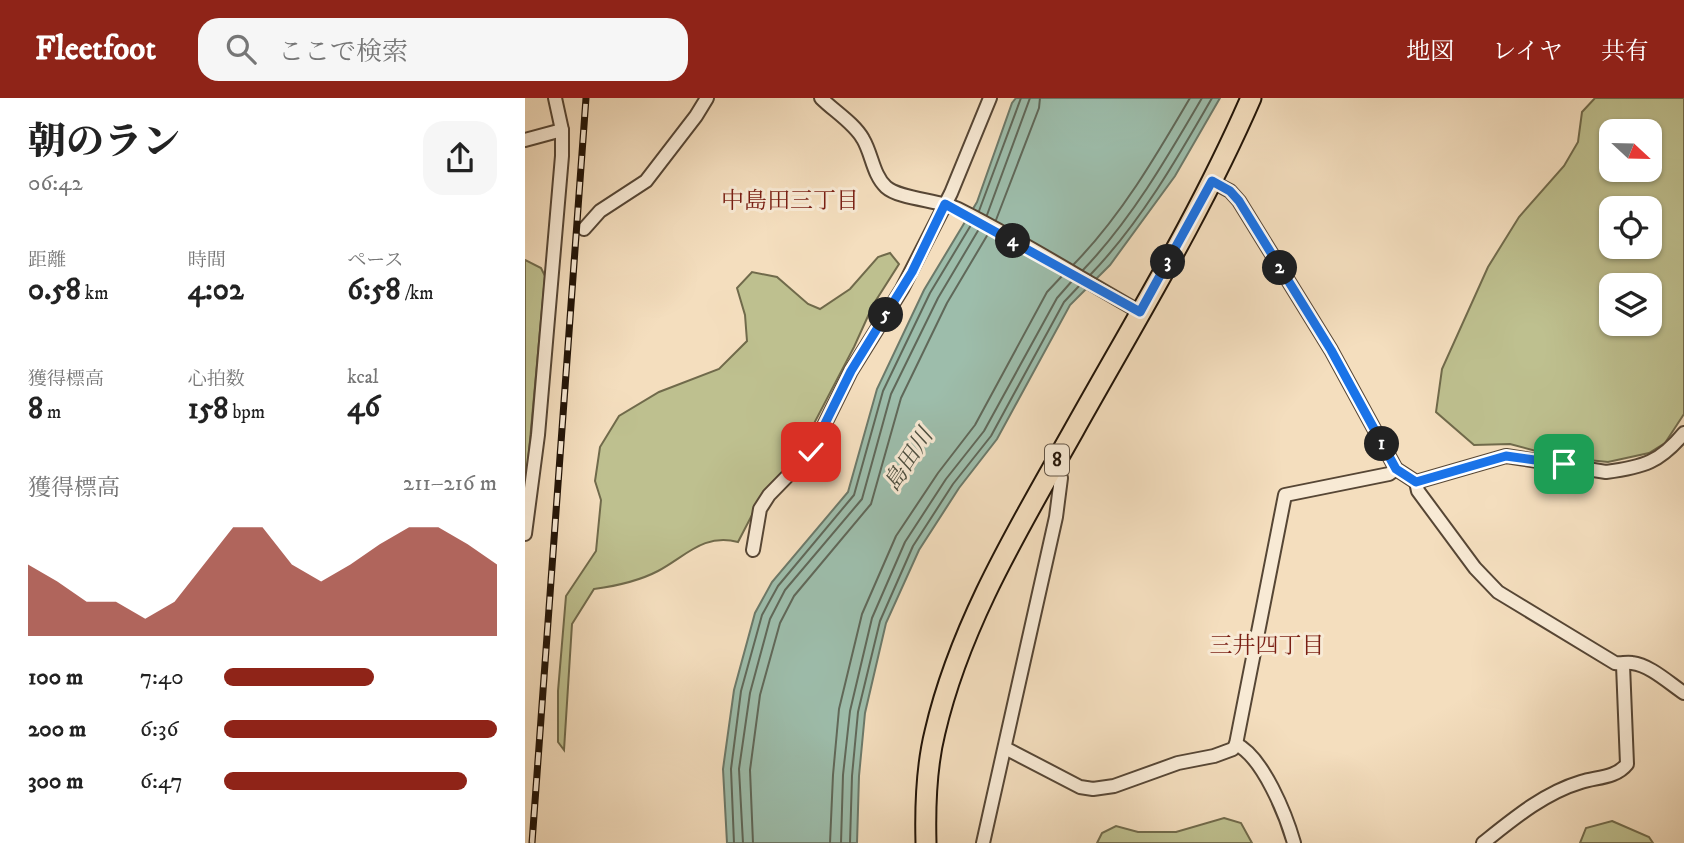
<!DOCTYPE html>
<html lang="ja">
<meta charset="utf-8">
<style>
body{margin:0;font-family:"IM FELL DW Pica","Noto Serif JP",serif;background:#f6f6f6;color:#222;height:100vh;display:flex;flex-direction:column;font-size:26px;white-space:nowrap}
*{box-sizing:border-box;margin:0}
p{font-size:23px;color:#767676}
.icon{flex:none;width:38px;height:38px;fill:none;stroke:currentColor;stroke-width:2;stroke-linecap:round;stroke-linejoin:round}
.map{position:relative;flex:1;overflow:hidden}
.panel{display:flex;flex-direction:column;background:#fff;width:525px}
.panel>*{flex:none}
.needle{width:46px;rotate:112deg}
.tools{position:absolute;left:1074px;top:21px;display:grid;gap:14px}
.tools a{display:grid;place-items:center;width:63px;height:63px;border-radius:14px;background:#fff;box-shadow:0 2px 5px #0004;font-size:35px}
.pin{position:absolute;display:grid;place-items:center;width:60px;height:60px;color:#fff;margin:-30px;border-radius:14px;box-shadow:0 4px 10px #0006}
.km{position:absolute;width:35px;height:35px;margin:-18px;border-radius:50%;background:#222;color:#fff;font-size:19px;line-height:35px;text-align:center}
.round{display:grid;place-items:center;flex:none;width:74px;height:74px;border-radius:21px;background:#f6f6f6}
.head{display:flex;align-items:center;justify-content:space-between;height:119px;padding:0 28px}
h1{font-size:38px;font-weight:800;line-height:52px}
.metrics{display:grid;grid-template-columns:repeat(3,1fr);gap:10px;height:119px;padding:7px 28px}
.metrics div{display:grid;align-content:center}
.metrics b{font-size:30px;font-weight:800}
.metrics small{font-size:19px;font-weight:400}
.metrics p{font-size:19px}
.chart{height:196px;padding:14px 28px}
.chart p{display:flex;justify-content:space-between}
.chart svg{width:100%;height:126px;margin-top:7px;fill:#8f2418;opacity:.7}
ul{padding:0 28px;list-style:none;font-size:23px}
li{display:grid;grid-template-columns:112px 84px 1fr;align-items:center;height:52px}
li i{height:18px;border-radius:9px;background:#8f2418}
header{display:flex;align-items:center;gap:42px;box-sizing:border-box;height:98px;padding:0 35px;background:#8f2418;color:#fff}
header strong{font-size:33px}
nav{display:flex;gap:38px;margin-inline-start:auto;font-size:24px}
.search{width:490px;height:63px;background:#f6f6f6;display:flex;align-items:center;gap:18px;box-sizing:border-box;padding:0 24px;border-radius:21px;color:#767676;font-size:26px}
main{display:flex;flex:1;min-height:0}
.map>svg:first-child{display:block}
.green{fill:#bec08f;stroke:#706a4b;stroke-width:2;fill-rule:evenodd}
.water{fill:#9dbdab;stroke:#6c7969;stroke-width:2}
.lines{fill:none;stroke-linecap:round;stroke-linejoin:round}
.shore{stroke:#606859;stroke-width:2}
.minor-casing{stroke:#564635;stroke-width:16}
.primary-casing{stroke:#221407;stroke-width:23}
.minor{stroke:#f8ead5;stroke-width:12}
.primary{stroke:#f4debe;stroke-width:19}
.rail-casing{stroke:#221407;stroke-width:7}
.rail{stroke:#f8ead5;stroke-width:4.5;stroke-dasharray:13;stroke-linecap:butt}
.route-casing{stroke:#fff;stroke-width:14}
.route{stroke:#1a73e8;stroke-width:9}
.labels{text-anchor:middle;dominant-baseline:central;stroke-width:6;stroke-linejoin:round;paint-order:stroke}
.shield{fill:#f8ead5;stroke:#625445;stroke-width:2}
.shield-label{font-size:19px;font-weight:bold;fill:#221407}
.neighbourhood-label{font-size:23px;fill:#7a1f14;stroke:#f8ead5}
.water-label{font-size:23px;font-style:italic;fill:#4d4f40;stroke:#f8ead5}
</style>
<header>
<strong>Fleetfoot</strong>
<div class="search"><svg class="icon" aria-label="search" viewBox="0 0 24 24"><circle cx="10" cy="10" r="6"/><path d="M15 15l6 6"/></svg>ここで検索</div>
<nav><a>地図</a><a>レイヤ</a><a>共有</a></nav>
</header>
<main>
<section class="panel">
<div class="head"><div><h1>朝のラン</h1><p>06:42</p></div><a class="round"><svg class="icon" aria-label="share" viewBox="0 0 24 24"><path d="M12 15V3M7 8l5-5 5 5M5 13v7h14v-7"/></svg></a></div>
<div class="metrics">
<div><p>距離</p><b>0.58<small> km</small></b></div>
<div><p>時間</p><b>4:02</b></div>
<div><p>ペース</p><b>6:58<small> /km</small></b></div>
</div>
<div class="metrics">
<div><p>獲得標高</p><b>8<small> m</small></b></div>
<div><p>心拍数</p><b>158<small> bpm</small></b></div>
<div><p>kcal</p><b>46</b></div>
</div>
<div class="chart"><p><span>獲得標高</span>211–216 m</p>
<svg viewBox="0 0 160 44" preserveAspectRatio="none"><path d="M0 44V19L10 25L20 32L30 32L40 38L50 32L60 19L70 6L80 6L90 19L100 25L110 19L120 12L130 6L140 6L150 12L160 19V44z"/></svg>
</div>
<ul>
<li><b>100 m</b>7:40<i style="width:55%"></i></li>
<li><b>200 m</b>6:36<i style="width:100%"></i></li>
<li><b>300 m</b>6:47<i style="width:89%"></i></li>
</ul>
</section>
<div class="map">
<svg width="1159" height="745" viewBox="0 0 1159 745">
<rect width="100%" height="100%" fill="#f4debe"/>
<filter id="stains"><feTurbulence type="fractalNoise" baseFrequency=".00286" numOctaves="4"/><feColorMatrix values="0 0 0 0 .2 0 0 0 0 .09 0 0 0 0 .02 0 0 0 .5 -.17"/></filter>
<radialGradient id="worn" r=".72"><stop offset=".6" stop-color="#630" stop-opacity="0"/><stop offset="1" stop-color="#630" stop-opacity=".3"/></radialGradient>
<g class="green">
<path d="M1070,0h89v316l-19,29 -16,10 -41,9 -50,-5 -48,-13 -36,1 -38,-33 6,-43 46,-102 31,-50 45,-51 14,-24 4,-30zM1125,33v39h-38v-39zM1125,110v39h-38v-39zM1125,187v39h-38v-39z"/>
<path d="M365,155l9,11 -26,41 -19,42 -58,111 -31,32 -27,52c-34,-9 -52,14 -80,29 -19,10 -42,15 -64,18l-22,35 -8,126 -6,-8v-51l8,-95 30,-45 5,-51 -6,-19 5,-34 19,-31 40,-24 60,-23 28,-28 -2,-26 -8,-27 15,-16 25,5 31,27 12,5 30,-20 28,-32z"/>
<polygon points="0,162 16,170 20,178 3,364 0,378"/>
<polygon points="699,720 716,725 727,745 572,745 577,735 591,728 613,734 651,734"/>
<polygon points="1087,723 1124,739 1128,745 1055,745 1061,730"/>
</g>
<polygon class="water" points="491,0 695,0 650,78 585,167 545,207 472,341 434,390 394,452 361,525 340,615 334,678 332,745 202,745 198,671 209,592 230,515 247,484 323,394 352,291 399,192 452,104 487,5"/>
<g class="lines">
<g class="shore">
<polyline points="454,113 496,0"/>
<polyline points="462,117 505,0"/>
<polyline points="471,122 514,10 515,0"/>
<path d="M549,166c47,-48 82,-108 116,-166"/>
<path d="M558,172c48,-50 84,-112 119,-172"/>
<path d="M566,176c49,-51 86,-115 121,-176"/>
<polyline points="209,745 206,671 216,593 237,517 253,488 329,397 358,293 405,195 446,127"/>
<polyline points="218,745 214,671 225,595 245,521 260,492 337,401 366,296 413,200 454,131"/>
<polyline points="228,745 225,672 235,597 255,525 269,498 346,406 376,300 422,205 463,136"/>
<polyline points="305,745 308,677 314,611 337,516 371,438 413,375 450,327 522,194 537,178"/>
<polyline points="316,745 318,677 325,613 347,520 380,444 421,381 459,333 532,200 547,183"/>
<polyline points="325,745 327,678 333,614 355,523 388,448 428,386 466,338 539,204 554,188"/>
</g>
<defs>
<g id="minor">
<path d="M296,0c13,13 33,25 42,41 9,15 10,36 23,48 13,12 53,13 72,22 62,31 122,69 182,103"/>
<polyline points="0,42 37,32"/>
<path d="M686,83l19,10 9,10 92,149 65,119 20,13 90,-26 100,16c38,-5 54,-10 78,-39"/>
<polyline points="59,131 75,113 121,83 171,18 182,0"/>
<path d="M891,384l2,9 57,77 23,24 117,71c6,1 11,-1 17,0 18,2 37,20 52,30"/>
<polyline points="0,436 13,337 37,58 37,32 30,0"/>
<polyline points="228,452 235,411 244,397 286,354 326,273 377,191 426,95 465,0"/>
<path d="M711,646c27,13 50,71 58,99"/>
<polyline points="480,650 555,689 568,691 589,688 653,665 689,658 708,651 711,646 760,397 864,376 871,371"/>
<polyline points="458,745 531,419 536,380 530,365"/>
<path d="M958,745c30,-24 61,-50 98,-61 16,-5 35,-4 46,-18l-4,-99"/>
</g>
<path id="primary" d="M401,745c-1,-37 0,-75 9,-111 25,-108 85,-206 139,-302 61,-109 127,-217 177,-332"/>
</defs>
<use href="#minor" class="minor-casing"/>
<use href="#primary" class="primary-casing"/>
<use href="#minor" class="minor"/>
<use href="#primary" class="primary"/>
<defs>
<polyline id="rail" points="7,745 61,0"/>
</defs>
<use href="#rail" class="rail-casing"/>
<use href="#rail" class="rail"/>
</g>
<g class="lines">
<defs>
<polyline id="route" points="286,354 326,273 387,174 420,106 615,214 687,83 705,93 714,103 806,252 871,371 891,384 981,358 1039,366"/>
</defs>
<use href="#route" class="route-casing"/>
<use href="#route" class="route"/>
</g>
<g class="labels">
<rect class="shield" x="520" y="346.5" width="24" height="31" rx="5"/>
<g class="shield-label">
<text x="532" y="362">8</text>
</g>
<g class="neighbourhood-label">
<text x="265" y="103">中島田三丁目</text>
<text x="742" y="548">三井四丁目</text>
</g>
<g class="water-label">
<text transform="translate(384 362) rotate(-57)">島田川</text>
</g>
</g>
<rect width="100%" height="100%" filter="url(#stains)"/>
<rect width="100%" height="100%" fill="url(#worn)"/>
</svg>
<div class="tools">
<a><svg class="needle" viewBox="-14 -14 28 28"><path d="M0-13l5 13h-10z" fill="#e53935"/><path d="M0 13l5-13h-10z" fill="#767676"/></svg></a>
<a><svg class="icon" aria-label="locate" viewBox="0 0 24 24"><circle cx="12" cy="12" r="6"/><path d="M12 2v4M12 18v4M2 12h4M18 12h4"/></svg></a>
<a><svg class="icon" aria-label="layers" viewBox="0 0 24 24"><path d="M12 4l9 5-9 5-9-5zM3 14l9 5 9-5"/></svg></a>
</div>
<div class="pin" style="left:1039px;top:366px;background:#1e9e55"><svg class="icon" aria-label="arrive" viewBox="0 0 24 24"><path d="M6 21V4h12l-3 4 3 4H6"/></svg></div>
<div class="pin" style="left:286px;top:354px;background:#d93025"><svg class="icon" aria-label="check" viewBox="0 0 24 24"><path d="M5 12l5 5 9-10"/></svg></div>
<b class="km" style="left:857px;top:346px">1</b>
<b class="km" style="left:755px;top:170px">2</b>
<b class="km" style="left:643px;top:164px">3</b>
<b class="km" style="left:488px;top:143px">4</b>
<b class="km" style="left:361px;top:217px">5</b>
</div>
</main>
